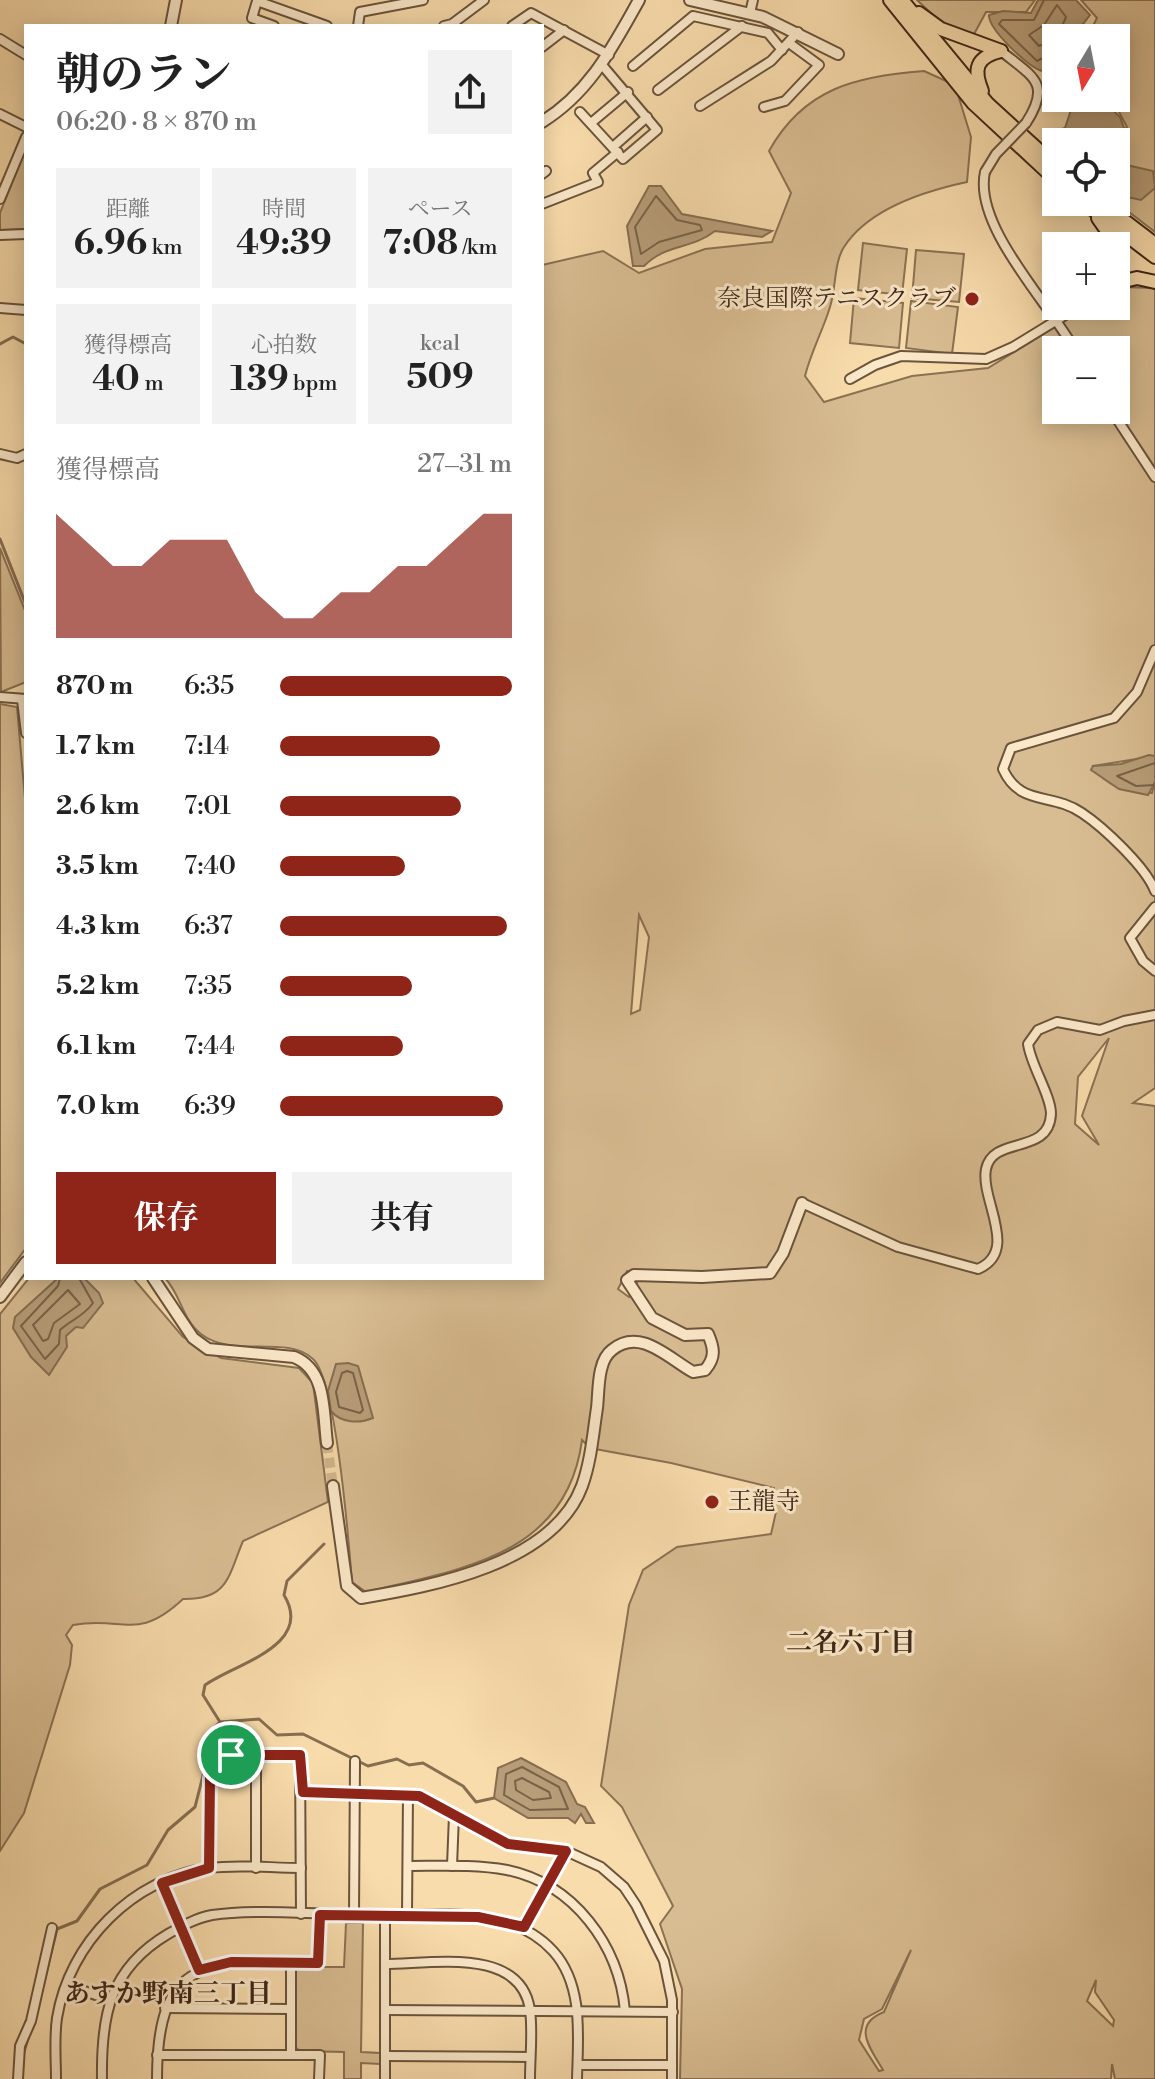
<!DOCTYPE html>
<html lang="ja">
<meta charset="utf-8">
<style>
body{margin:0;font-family:"Libre Bodoni","Noto Serif JP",serif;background:#f2f2f2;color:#222;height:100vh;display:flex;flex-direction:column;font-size:30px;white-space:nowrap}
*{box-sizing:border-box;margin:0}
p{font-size:26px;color:#767676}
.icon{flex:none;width:44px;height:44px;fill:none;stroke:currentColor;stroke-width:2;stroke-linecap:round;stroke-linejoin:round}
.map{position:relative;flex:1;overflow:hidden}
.sheet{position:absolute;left:24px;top:24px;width:520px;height:1256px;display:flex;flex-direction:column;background:#fff;border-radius:0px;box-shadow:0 4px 20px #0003}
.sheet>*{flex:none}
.needle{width:52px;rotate:190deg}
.controls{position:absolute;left:1042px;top:24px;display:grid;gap:16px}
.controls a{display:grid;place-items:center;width:88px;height:88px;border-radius:0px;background:#fff;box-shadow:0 4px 20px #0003;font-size:40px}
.pin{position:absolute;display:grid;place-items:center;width:68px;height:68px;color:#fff;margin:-34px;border:4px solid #fff;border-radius:50%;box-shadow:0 2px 8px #0007}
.round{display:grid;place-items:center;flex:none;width:84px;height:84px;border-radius:0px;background:#f2f2f2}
.overview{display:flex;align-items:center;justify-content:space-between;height:136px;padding:0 32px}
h1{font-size:44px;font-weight:700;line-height:60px}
.metrics{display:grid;grid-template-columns:repeat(3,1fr);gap:12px;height:136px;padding:8px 32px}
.metrics div{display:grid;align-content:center;border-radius:0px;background:#f2f2f2;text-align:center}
.metrics b{font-size:34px;font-weight:700}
.metrics small{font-size:22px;font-weight:400}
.metrics p{font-size:22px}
.chart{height:224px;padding:16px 32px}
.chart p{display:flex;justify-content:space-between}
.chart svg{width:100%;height:144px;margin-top:8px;fill:#8f2418;opacity:.7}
.cta{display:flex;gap:16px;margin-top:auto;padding:16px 32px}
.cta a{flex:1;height:92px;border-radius:0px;background:#8f2418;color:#fff;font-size:32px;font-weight:700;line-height:92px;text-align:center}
.cta a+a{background:#f2f2f2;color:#222}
ul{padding:0 32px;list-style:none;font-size:26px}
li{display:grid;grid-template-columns:128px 96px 1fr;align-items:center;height:60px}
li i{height:20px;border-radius:10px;background:#8f2418}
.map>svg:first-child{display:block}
.green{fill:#d9bd92;stroke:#8a7254;stroke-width:2;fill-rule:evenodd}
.water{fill:#b89e79;stroke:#866e51;stroke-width:2}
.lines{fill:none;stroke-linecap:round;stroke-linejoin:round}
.shore{stroke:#7a6248;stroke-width:2}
.stream{stroke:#866e51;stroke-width:3}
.tertiary-tunnel{stroke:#d3b88e;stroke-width:10;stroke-dasharray:10 5;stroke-linecap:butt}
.minor-casing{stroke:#6a543c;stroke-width:12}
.tertiary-casing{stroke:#6a543c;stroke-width:14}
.primary-casing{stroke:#3b2616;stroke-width:16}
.minor{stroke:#fbe8c9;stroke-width:8}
.tertiary{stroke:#fbe8c9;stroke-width:10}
.primary{stroke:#f9dcac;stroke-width:12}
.minor-bridge-casing{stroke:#6a543c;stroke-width:12;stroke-linecap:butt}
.minor-bridge{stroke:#fbe8c9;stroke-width:8}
.route-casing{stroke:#fff;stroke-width:16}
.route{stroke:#8f2418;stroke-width:10}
.poi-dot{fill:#8f2418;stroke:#fbe8c9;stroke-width:3}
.labels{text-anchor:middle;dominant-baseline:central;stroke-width:6;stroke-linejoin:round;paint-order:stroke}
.poi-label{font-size:24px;fill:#3b2616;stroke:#fbe8c9;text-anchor:end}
.neighbourhood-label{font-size:26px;font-weight:bold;fill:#3b2616;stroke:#fbe8c9}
</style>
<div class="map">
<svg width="1155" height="2079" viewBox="0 0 1155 2079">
<rect width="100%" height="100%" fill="#f9dcac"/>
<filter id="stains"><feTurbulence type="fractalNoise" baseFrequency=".0025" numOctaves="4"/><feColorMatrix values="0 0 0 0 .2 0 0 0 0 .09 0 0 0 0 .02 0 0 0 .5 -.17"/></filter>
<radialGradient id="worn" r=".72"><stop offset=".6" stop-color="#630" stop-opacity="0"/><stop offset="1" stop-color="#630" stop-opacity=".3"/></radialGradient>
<g class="green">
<polygon points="917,0 1035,0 1026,12 986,12 973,36 947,28"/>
<polygon points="1081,0 1155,0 1155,232 1116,202 1113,142 1127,127 1118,110 1105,98 1116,98 1116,38 1087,38 1097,18"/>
<path d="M924,71l31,14 16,52 -4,45c-42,9 -98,26 -123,65 -10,15 -8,42 -14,60 -7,23 -19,45 -25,69l19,26 88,-26 76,-8 101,-62h27v-17l3,-2 36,1v468l-62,10c14,23 35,24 59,27l3,-11v306l-22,15 22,3v973h-40l-3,-15 -1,15h-431l2,-90 -22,-65 13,-18 -51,-99 -21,-21 28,-181 14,-35 34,-23 94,-13 5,-22 -2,-24 -103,-25 -81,-15 -8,-8c-15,116 -121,129 -216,152l-14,-10c-3,-37 -16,-203 -39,-223 -27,-25 -80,0 -112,-25 -19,-15 -20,-39 -36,-56h377v-1013l61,-14 36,22 66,-24 67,-7 19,-49 -22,-42c35,-63 88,-75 155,-80zM1056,350h60v60h-60zM639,915l10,22 -9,73 -9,4zM1109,1038l-27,78 17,29 -24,-21 3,-47zM627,1271l16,1 -14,25 -11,-8zM911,1950l-27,62c-33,13 -14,36 -1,58l-4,1 -20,-31 5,-21 18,-10zM1096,1980l-1,12 19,28 -1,6 -26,-25z"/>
<polygon points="26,147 26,229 0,230 0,213"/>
<polygon points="863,243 907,249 902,295 858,290"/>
<polygon points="916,250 964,254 959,302 912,298"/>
<polygon points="854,298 903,303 899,348 850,343"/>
<polygon points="911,301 958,307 952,354 906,348"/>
<polygon points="0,548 26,613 26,682 1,692"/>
<polygon points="0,704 17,707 26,810 26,1248 0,1283"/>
<path d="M29,1278h104l50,59 38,21 78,10 14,15 15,119 -85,39c-15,36 -15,59 -60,58 -46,43 -59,17 -110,26l-7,10 6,10 -2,20 -46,148 -24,38v-537z"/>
<polygon points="346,1923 363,1923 361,2052 380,2053 380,2064 361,2063 361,2079 344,2079 344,2052 300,2051 295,2047 296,1971 299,1967 344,1967"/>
</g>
<g class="water">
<path d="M1038,0h38l14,15 -18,23h-16v18l-14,15c-13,-3 -54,-42 -53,-56l14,-4 28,2z"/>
<polygon points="1066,98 1100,98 1120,117 1124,128 1111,142 1056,143 1051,132 1065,128 1071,110"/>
<polygon points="1118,163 1153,171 1155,188 1141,200 1122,196 1116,169"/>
<path d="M649,186h12l21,28 90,17 -10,6 -47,-6c-24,19 -48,12 -71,35h-11l-6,-40z"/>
<polygon points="1149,755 1155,756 1155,782 1148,795 1119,789 1091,770 1093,766 1121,764"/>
<polygon points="58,1278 84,1278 99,1293 103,1303 83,1328 76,1327 66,1336 67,1347 49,1375 31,1357 13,1328 15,1317"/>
<path d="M348,1363l10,3 15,52c-14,6 -32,5 -42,-7l-3,-20 8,-27z"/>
<polygon points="521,1758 566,1782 577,1804 585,1807 594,1823 586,1823 581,1814 575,1823 568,1818 528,1818 494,1798 498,1768"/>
</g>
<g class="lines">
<g class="shore">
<polyline points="1044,0 1034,20 1002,20 999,24 1037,61 1056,51"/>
<polyline points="1056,39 1039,46 1029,35 1044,25 1057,5 1066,17 1057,38"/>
<polygon points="656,196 677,220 700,225 702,230 659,242 641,254 635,227"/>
<polyline points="1155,763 1117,776 1136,786 1155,785"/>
<path d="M60,1278l-2,8 -37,40 24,33 14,-15 1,-14c12,-11 23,-13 33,-27l-14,-25"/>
<polygon points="68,1290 80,1304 54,1323 48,1339 43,1341 33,1325"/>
<polygon points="347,1371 353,1373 363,1410 360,1413 339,1407 336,1392 342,1373"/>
<polygon points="522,1767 559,1787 568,1809 530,1810 504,1795 506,1774"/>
<polygon points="522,1778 549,1792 551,1798 533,1800 516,1790 515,1781"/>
</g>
<g class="stream">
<polyline points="0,344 13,337 26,344"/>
<polyline points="0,539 26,605"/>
<path d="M220,1722l-17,-27 2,-10c29,-21 110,-39 79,-90l3,-14 37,-37"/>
<polyline points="41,1994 57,1929 77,1921 100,1889 147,1865 168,1830 195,1807 207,1760 206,1736 220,1722 259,1719 277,1735 303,1734 368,1766 397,1759 409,1765 423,1763 463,1786 476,1802 494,1798"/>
<polyline points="23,2055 39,2002"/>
</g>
<polyline class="tertiary-tunnel" points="327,1443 333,1486"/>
<defs>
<g id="minor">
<polyline points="750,13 753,0"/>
<polyline points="274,26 252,18 257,1 327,26"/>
<polyline points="358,26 360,12 423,0"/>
<polyline points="444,26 452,24 484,0"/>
<polyline points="512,26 531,13 609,55"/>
<polyline points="0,39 26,55"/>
<polyline points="542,47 564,30"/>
<path d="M1001,51c32,26 51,32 25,72"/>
<polyline points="633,66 693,16 768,33 782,50"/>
<polyline points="658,90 742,26"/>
<polyline points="700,106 771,61 798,32"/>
<polyline points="764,107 785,101 819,65 789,43"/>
<polyline points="580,112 623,159 657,130 602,65"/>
<polyline points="0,114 26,127"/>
<polyline points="591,123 628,92"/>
<polyline points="614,146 647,117"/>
<path d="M985,172c-12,54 64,131 90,178"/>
<polyline points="542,174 546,171"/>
<polyline points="0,199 26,137"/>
<polyline points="542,204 598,182 593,173 618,152"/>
<polyline points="0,235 26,234"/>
<polyline points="0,308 26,310"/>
<polyline points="850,379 875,365 901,356 986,359 1013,347 1080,306"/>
<polyline points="1111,410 1155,477"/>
<polyline points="0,454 17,458 26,454"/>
<path d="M1155,650l-18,42 -23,26 -103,30 -8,21c17,38 49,23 79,44 21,14 64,54 73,78"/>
<polyline points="0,697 26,699"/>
<polyline points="22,700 26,733"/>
<polyline points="1155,907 1130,938 1143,961 1155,971"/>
<path d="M802,1203l96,44 80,22c42,-18 2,-69 8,-100 7,-34 63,-13 65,-55 0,-19 -20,-48 -23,-70l10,-14 19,-8 43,8 24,-9 31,-6"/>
<polyline points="256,1755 256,1868"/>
<polyline points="303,1792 419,1796 508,1844 566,1851 601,1867 624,1887 636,1905 664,1961 672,2000 672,2079"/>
<path d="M408,1866c32,0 67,-2 99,4 67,14 112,75 118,141"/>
<polyline points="452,1866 454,1815"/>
<polyline points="209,1868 210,1778 218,1755 300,1755 301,1914"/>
<polyline points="162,1883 199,1970"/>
<polyline points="354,1915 355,1761"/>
<polyline points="385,1915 385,2079"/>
<polyline points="407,1915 408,1794"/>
<polyline points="524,1927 566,1851"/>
<polyline points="291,1963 291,2055 320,2055 319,2079"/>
<path d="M385,1964c46,0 136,-18 145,46 3,22 0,47 0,69"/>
<polyline points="67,1985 110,2000"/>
<polyline points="165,2008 291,2009"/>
<polyline points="385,2010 673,2012"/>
<polyline points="157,2055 291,2055"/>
<polyline points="385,2056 530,2057"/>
<polyline points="578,2065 672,2065"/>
<polyline points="18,2079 20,2046 31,2021 52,1928"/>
<path d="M56,2079c0,-20 -2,-41 1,-61 12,-75 76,-140 152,-150 29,-4 62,0 92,0"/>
<path d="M102,2079c-1,-63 7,-110 66,-145 14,-8 28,-16 44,-19 46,-7 116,0 164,0 59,1 133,-12 177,36 31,34 25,86 24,128"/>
<path d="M157,2079c0,-130 57,-116 161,-116l2,-48"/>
</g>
<g id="tertiary">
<polyline points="690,0 763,17 838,54"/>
<polyline points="171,26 176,0"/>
<path d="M542,122c48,-30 70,-74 97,-122"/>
<path d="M153,1278l40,60 15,11 86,8c33,13 29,56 33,86"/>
<polyline points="0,1297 26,1262"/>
<path d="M333,1486l14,100 14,12c72,-12 192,-34 221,-112 9,-25 11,-52 15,-78 2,-17 0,-47 15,-58 28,-23 56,8 81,22l12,-2c11,-13 9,-22 3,-36l-23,1 -33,-17 -25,-38 7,-5 68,2 68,-4 13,-20 19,-50"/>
</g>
<g id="primary">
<polyline points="890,0 973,103 1056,180"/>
<polyline points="902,0 988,104 1056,166"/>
<polyline points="919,13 941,29 1001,51"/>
<path d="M982,91c-9,-22 -6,-34 19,-40"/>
<polyline points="1083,202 1155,257"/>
<polyline points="1100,202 1155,244"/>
<path d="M1098,218c11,17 30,36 18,57"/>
<polyline points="1116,283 1137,278 1155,282"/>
</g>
</defs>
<use href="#minor" class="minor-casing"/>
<use href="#tertiary" class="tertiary-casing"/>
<use href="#primary" class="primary-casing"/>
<use href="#minor" class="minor"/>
<use href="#tertiary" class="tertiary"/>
<use href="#primary" class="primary"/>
<defs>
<polyline id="minor-bridge" points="985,172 996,154 1026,123"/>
</defs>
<use href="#minor-bridge" class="minor-bridge-casing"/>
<use href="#minor-bridge" class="minor-bridge"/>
</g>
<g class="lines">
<defs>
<polygon id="route" points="218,1755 300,1755 303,1792 419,1796 508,1844 566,1851 524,1927 478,1917 320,1915 318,1963 231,1962 199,1970 162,1883 209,1868 210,1778"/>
</defs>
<use href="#route" class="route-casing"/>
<use href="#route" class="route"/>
</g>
<g class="poi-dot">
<circle cx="972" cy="299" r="8"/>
<circle cx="712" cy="1502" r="8"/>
</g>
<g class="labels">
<g class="poi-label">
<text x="956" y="299">奈良国際テニスクラブ</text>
<text x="728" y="1502" text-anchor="start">王龍寺</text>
</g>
<g class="neighbourhood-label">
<text x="851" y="1643">二名六丁目</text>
<text x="168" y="1994">あすか野南三丁目</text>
</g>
</g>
<rect width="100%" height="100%" filter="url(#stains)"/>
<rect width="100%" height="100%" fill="url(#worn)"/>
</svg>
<div class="controls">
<a><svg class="needle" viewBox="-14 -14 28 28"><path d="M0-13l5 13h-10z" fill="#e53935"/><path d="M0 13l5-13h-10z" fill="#767676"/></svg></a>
<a><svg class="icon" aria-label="locate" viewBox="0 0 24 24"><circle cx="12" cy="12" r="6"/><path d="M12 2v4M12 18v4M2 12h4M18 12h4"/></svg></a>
<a>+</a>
<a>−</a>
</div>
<div class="pin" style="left:231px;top:1755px;background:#1e9e55"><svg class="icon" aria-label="arrive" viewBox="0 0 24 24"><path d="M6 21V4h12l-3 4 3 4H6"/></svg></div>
<section class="sheet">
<div class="overview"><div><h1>朝のラン</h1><p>06:20 · 8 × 870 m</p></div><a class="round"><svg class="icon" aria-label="share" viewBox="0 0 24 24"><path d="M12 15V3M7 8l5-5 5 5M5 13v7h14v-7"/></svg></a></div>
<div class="metrics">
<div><p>距離</p><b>6.96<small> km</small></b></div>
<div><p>時間</p><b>49:39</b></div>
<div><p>ペース</p><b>7:08<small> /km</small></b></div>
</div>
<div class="metrics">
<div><p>獲得標高</p><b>40<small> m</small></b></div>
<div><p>心拍数</p><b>139<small> bpm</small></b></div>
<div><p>kcal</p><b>509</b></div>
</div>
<div class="chart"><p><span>獲得標高</span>27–31 m</p>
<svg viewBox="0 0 160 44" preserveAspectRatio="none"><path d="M0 44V6L10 14L20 22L30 22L40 14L50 14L60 14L70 30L80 38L90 38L100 30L110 30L120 22L130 22L140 14L150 6L160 6V44z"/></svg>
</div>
<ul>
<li><b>870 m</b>6:35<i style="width:100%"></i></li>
<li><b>1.7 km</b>7:14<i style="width:69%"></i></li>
<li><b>2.6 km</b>7:01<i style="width:78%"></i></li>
<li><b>3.5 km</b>7:40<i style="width:54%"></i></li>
<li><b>4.3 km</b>6:37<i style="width:98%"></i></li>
<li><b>5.2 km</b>7:35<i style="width:57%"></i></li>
<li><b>6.1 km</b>7:44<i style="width:53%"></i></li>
<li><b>7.0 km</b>6:39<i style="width:96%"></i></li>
</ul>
<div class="cta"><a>保存</a><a>共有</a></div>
</section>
</div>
